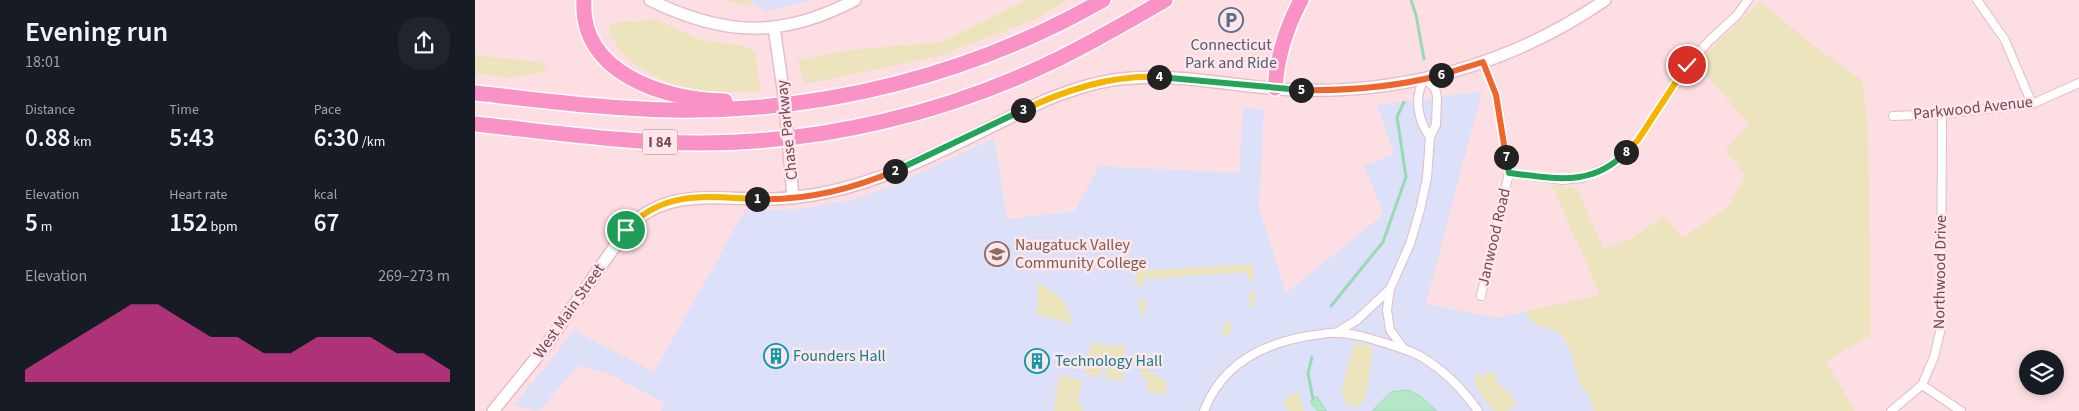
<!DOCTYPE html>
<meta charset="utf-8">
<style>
body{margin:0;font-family:"Source Sans 3",sans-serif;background:#20242c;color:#f1f3f6;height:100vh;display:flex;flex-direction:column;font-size:19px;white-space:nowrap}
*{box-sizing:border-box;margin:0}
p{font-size:16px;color:#9ea1a6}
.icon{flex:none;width:28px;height:28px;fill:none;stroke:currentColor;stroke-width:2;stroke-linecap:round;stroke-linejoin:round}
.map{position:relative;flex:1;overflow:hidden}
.side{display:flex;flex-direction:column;background:#171b24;width:475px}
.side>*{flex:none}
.tools{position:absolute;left:1544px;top:350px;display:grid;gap:10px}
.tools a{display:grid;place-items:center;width:45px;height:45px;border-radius:50%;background:#171b24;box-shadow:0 2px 8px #0003;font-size:25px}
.pin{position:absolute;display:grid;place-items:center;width:42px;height:42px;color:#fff;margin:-21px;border:2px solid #fff;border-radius:50%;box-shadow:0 1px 5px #0007}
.km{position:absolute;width:25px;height:25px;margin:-12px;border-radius:50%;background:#222;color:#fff;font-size:14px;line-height:25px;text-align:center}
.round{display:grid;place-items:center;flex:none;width:52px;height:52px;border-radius:20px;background:#20242c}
.summary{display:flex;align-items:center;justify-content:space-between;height:85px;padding:0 25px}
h1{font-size:28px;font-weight:600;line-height:38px}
.figures{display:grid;grid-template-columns:repeat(3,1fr);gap:8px;height:85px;padding:5px 25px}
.figures div{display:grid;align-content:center}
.figures b{font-size:25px;font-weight:600}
.figures small{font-size:14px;font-weight:400}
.figures p{font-size:14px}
.chart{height:140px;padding:10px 25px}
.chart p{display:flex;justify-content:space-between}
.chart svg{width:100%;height:90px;margin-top:5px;fill:#ef3d9b;opacity:.7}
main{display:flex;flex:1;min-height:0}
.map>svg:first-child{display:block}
.education{fill:#dce0f9}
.green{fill:#ebe4bd}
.water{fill:#b3e7c7;stroke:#99dab3}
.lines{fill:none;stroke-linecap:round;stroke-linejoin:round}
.stream{stroke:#99dab3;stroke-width:3}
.street-casing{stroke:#e2bbc6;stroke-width:10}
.secondary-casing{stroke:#e9bac8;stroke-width:14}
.highway-casing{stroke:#fff;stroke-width:18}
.street{stroke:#fff;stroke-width:8}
.secondary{stroke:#fff;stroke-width:11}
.highway{stroke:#fb92c6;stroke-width:15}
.secondary-bridge-casing{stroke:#e9bac8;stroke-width:14;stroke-linecap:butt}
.secondary-bridge{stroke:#fff;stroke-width:11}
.split-1-casing{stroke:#fff;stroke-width:10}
.split-2-casing{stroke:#fff;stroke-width:10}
.split-3-casing{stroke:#fff;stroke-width:10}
.split-4-casing{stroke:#fff;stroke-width:10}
.split-5-casing{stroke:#fff;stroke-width:10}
.split-6-casing{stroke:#fff;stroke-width:10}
.split-7-casing{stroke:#fff;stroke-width:10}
.split-8-casing{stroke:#fff;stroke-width:10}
.split-9-casing{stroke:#fff;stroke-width:10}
.split-1{stroke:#f5b400;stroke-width:6}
.split-2{stroke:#f0652b;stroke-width:6}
.split-3{stroke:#22a559;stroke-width:6}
.split-4{stroke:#f5b400;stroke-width:6}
.split-5{stroke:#22a559;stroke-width:6}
.split-6{stroke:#f0652b;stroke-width:6}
.split-7{stroke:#f0652b;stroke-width:6}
.split-8{stroke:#22a559;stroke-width:6}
.split-9{stroke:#f5b400;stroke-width:6}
.labels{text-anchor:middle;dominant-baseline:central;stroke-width:5;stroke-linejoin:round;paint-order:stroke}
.shield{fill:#ffe6ea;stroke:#9e7684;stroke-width:1}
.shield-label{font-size:15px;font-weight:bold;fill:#754658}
.service-label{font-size:16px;fill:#4e5e75;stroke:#ffe6ea}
.street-label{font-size:16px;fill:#754658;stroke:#ffe6ea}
.education-label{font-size:16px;fill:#785e54;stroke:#ffe6ea;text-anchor:start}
.culture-label{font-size:16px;fill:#0d838f;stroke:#ffe6ea;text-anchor:start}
</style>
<main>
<section class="side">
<div class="summary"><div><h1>Evening run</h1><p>18:01</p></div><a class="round"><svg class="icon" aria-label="share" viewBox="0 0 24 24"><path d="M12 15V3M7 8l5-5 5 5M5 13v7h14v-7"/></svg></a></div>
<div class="figures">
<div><p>Distance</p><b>0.88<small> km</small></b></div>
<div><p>Time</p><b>5:43</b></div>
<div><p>Pace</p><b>6:30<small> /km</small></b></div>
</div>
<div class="figures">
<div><p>Elevation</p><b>5<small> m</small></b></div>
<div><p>Heart rate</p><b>152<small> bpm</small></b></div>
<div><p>kcal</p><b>67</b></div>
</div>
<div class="chart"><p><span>Elevation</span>269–273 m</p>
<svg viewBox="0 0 160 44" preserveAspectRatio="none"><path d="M0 44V38L10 30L20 22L30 14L40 6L50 6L60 14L70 22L80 22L90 30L100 30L110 22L120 22L130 22L140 30L150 30L160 38V44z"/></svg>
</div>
</section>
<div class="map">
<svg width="1604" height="411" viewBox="0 0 1604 411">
<rect width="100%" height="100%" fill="#fddfe3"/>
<g class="education">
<polygon points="269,0 338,0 292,11"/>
<polygon points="1007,91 951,304 1023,318 1052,311 1053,314 1062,325 1082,332 1088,338 1097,354 1104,380 1116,397 1119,411 186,411 190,403 132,373 103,366 64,411 38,405 69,369 98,330 179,372 270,210 326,209 380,199 422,184 519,138 532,219 600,211 624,166 764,173 768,108 789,109 784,207 811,293 909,214 889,166 919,154 902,105"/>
</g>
<g class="green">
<polygon points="248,0 276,0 275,7"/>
<polygon points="551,0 592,0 563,18 462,57 330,84 322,60 383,49 467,42"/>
<path d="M1285,1l49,41 53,38 6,48 3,207 -45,26 29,50h-261c0,-14 -10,-18 -15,-30 -6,-16 -6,-39 -22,-49 -11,-7 -27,-4 -30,-21l73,-16 -48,-110 25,3 27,61 30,-12 30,-21 18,22 45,-30 19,-32 -21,-26 24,-26 -53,-61 52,-49z"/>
<path d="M181,19l45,21 44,6 10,7 6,39c-21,-1 -45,1 -66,-3 -35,-6 -69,-24 -86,-56l3,-10z"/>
<polygon points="0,55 66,62 73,71 36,78 0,74"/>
<polygon points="776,264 778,265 778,281 773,280 772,272 669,279 668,287 662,286 661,272 662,271"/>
<path d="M563,282c18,12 30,18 34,42l-36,-10 2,-10z"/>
<polygon points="775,291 780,292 779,308 774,307 774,293"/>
<polygon points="665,298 670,299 670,315 665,314 663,300"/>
<polygon points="754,320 757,329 755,334 747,337 746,330 750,329 750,322"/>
<polygon points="617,342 632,346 650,345 648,381 631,378 631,368 627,367 624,378 610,374"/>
<polygon points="879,343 898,346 891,396 883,407 871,404 869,396 866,392"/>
<polygon points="670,369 692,382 689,395 671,390 673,379 667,378 665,370"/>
<path d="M1016,371l4,4 2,8 15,12 5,10 -11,6h-10c-9,-8 -22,-23 -21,-35l4,-3 3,4z"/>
<polygon points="590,375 607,382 602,402 608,404 607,411 578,411 584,378"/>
<polygon points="823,391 829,411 814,411 807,402"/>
</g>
<g class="water">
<polygon points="933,390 945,396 962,411 897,411 916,392"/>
<polygon points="842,396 849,408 852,411 843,411 835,402"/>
</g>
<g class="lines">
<g class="stream">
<polyline points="936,0 941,15 949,59"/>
<polyline points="856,306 908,242 931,177 922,117 929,102"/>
<polyline points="837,357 833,373 838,399"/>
</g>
<defs>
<g id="street">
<polyline points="1502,0 1530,40 1557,104"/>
<polyline points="1418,116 1467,114 1557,104 1604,83"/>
<polyline points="1034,173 1087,180 1107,178 1142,162 1163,140 1212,65 1234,41 1262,15 1273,0"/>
<polyline points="1006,296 1034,173 1021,95 1008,62"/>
<polyline points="861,333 882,320 915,289"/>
<path d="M929,349l-14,-19 -3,-20 3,-21 20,-45 10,-34 7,-32 3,-41 6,-12 1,-28 -2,-9 -10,-9c-12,17 -7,42 5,58"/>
<polyline points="1447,385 1486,411"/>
<path d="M729,411c18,-48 62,-69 110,-76 7,0 15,-3 22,-2 17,0 33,5 49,10 12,4 24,7 35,13 24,14 42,32 58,55"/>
<polyline points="1416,411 1447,385 1459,357 1466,328 1467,114"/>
</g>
<g id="secondary">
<path d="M175,0c74,36 131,39 205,0"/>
<polyline points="299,27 308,89"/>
<polyline points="313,139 318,198"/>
<path d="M18,411l52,-64 81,-117c34,-38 80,-33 126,-31 20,1 40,-1 60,-4 82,-13 160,-61 234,-95 28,-11 57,-21 88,-22 54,-4 107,10 161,12 111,4 219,-27 310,-90"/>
</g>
<g id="highway">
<path d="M109,0c-5,74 82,100 141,101"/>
<path d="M800,88c2,-32 11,-60 26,-88"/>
<path d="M0,93c65,7 131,16 196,17 151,3 301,-35 432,-110"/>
<path d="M0,124c75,8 150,19 226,19 121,0 246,-30 355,-83 37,-18 73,-39 109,-60"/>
</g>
</defs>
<use href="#street" class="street-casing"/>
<use href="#secondary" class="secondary-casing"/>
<use href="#highway" class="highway-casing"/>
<use href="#street" class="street"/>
<use href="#secondary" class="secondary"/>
<use href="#highway" class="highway"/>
<defs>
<polyline id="secondary-bridge" points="308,89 313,139"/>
</defs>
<use href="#secondary-bridge" class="secondary-bridge-casing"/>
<use href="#secondary-bridge" class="secondary-bridge"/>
</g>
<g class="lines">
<defs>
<path id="split-1" d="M151,230c37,-41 82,-33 131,-31"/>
<path id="split-2" d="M282,199c47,2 95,-10 138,-28"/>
<polyline id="split-3" points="420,171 548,110"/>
<path id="split-4" d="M548,110c43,-20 88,-35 136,-33"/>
<polyline id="split-5" points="684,77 826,90"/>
<path id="split-6" d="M826,90c47,1 94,-3 140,-15"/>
<polyline id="split-7" points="966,75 1008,62 1021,95 1031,157"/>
<path id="split-8" d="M1031,157l3,16c44,5 83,15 117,-21"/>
<polyline id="split-9" points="1151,152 1163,140 1212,65"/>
</defs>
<use href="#split-1" class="split-1-casing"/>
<use href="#split-2" class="split-2-casing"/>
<use href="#split-3" class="split-3-casing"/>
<use href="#split-4" class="split-4-casing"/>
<use href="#split-5" class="split-5-casing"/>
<use href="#split-6" class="split-6-casing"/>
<use href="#split-7" class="split-7-casing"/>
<use href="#split-8" class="split-8-casing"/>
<use href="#split-9" class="split-9-casing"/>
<use href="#split-1" class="split-1"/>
<use href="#split-2" class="split-2"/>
<use href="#split-3" class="split-3"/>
<use href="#split-4" class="split-4"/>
<use href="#split-5" class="split-5"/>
<use href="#split-6" class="split-6"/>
<use href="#split-7" class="split-7"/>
<use href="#split-8" class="split-8"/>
<use href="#split-9" class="split-9"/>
</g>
<defs>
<symbol id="parking-ring" viewBox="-11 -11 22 22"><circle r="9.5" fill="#ffe6ea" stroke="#5c6f8a" stroke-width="1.5"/><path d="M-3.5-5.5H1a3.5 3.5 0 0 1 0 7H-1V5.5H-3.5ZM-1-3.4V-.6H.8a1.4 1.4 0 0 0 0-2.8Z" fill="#5c6f8a"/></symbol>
<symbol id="university-ring" viewBox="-11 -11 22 22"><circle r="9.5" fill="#ffe6ea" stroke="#8d6e63" stroke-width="1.5"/><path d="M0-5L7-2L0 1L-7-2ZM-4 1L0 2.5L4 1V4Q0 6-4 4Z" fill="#8d6e63"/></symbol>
<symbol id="building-ring" viewBox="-11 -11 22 22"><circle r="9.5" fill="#ffe6ea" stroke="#0f9aa8" stroke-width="1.5"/><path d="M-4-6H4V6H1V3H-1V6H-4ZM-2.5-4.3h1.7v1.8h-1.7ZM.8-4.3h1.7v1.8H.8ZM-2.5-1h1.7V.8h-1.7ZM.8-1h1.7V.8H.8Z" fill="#0f9aa8"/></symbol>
</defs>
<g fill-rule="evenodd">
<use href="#parking-ring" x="742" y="6" width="28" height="28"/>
<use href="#university-ring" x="508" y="240" width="28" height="28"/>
<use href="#building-ring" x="287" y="342" width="28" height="28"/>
<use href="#building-ring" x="548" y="347" width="28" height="28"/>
</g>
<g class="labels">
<rect class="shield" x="167.5" y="129.5" width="35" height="25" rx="4"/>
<g class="shield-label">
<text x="185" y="142">I 84</text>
</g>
<g class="service-label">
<text x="756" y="45">Connecticut<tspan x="756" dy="18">Park and Ride</tspan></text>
</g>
<g class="street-label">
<text transform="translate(1498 108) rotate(-6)">Parkwood Avenue</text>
<text transform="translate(312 130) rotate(-96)">Chase Parkway</text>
<text transform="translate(1019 237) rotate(-77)">Janwood Road</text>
<text transform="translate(1465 272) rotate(-89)">Northwood Drive</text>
<text transform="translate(94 311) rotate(-55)">West Main Street</text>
</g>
<g class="education-label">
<text x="540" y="245">Naugatuck Valley<tspan x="540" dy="18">Community College</tspan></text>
</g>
<g class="culture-label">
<text x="318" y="356">Founders Hall</text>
<text x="580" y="361">Technology Hall</text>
</g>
</g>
</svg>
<div class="tools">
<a><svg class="icon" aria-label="layers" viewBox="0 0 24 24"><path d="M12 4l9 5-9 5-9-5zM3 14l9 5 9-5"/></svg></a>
</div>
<div class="pin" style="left:151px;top:230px;background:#1e9e55"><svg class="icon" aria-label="arrive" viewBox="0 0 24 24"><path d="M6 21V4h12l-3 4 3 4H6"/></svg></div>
<div class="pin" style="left:1212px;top:65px;background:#d93025"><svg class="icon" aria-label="check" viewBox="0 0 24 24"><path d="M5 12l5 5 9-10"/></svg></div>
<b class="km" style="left:282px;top:199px">1</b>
<b class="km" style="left:420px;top:171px">2</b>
<b class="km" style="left:548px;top:110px">3</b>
<b class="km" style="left:684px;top:77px">4</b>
<b class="km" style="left:826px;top:90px">5</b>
<b class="km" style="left:966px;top:75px">6</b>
<b class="km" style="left:1031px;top:157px">7</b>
<b class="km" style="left:1151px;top:152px">8</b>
</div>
</main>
